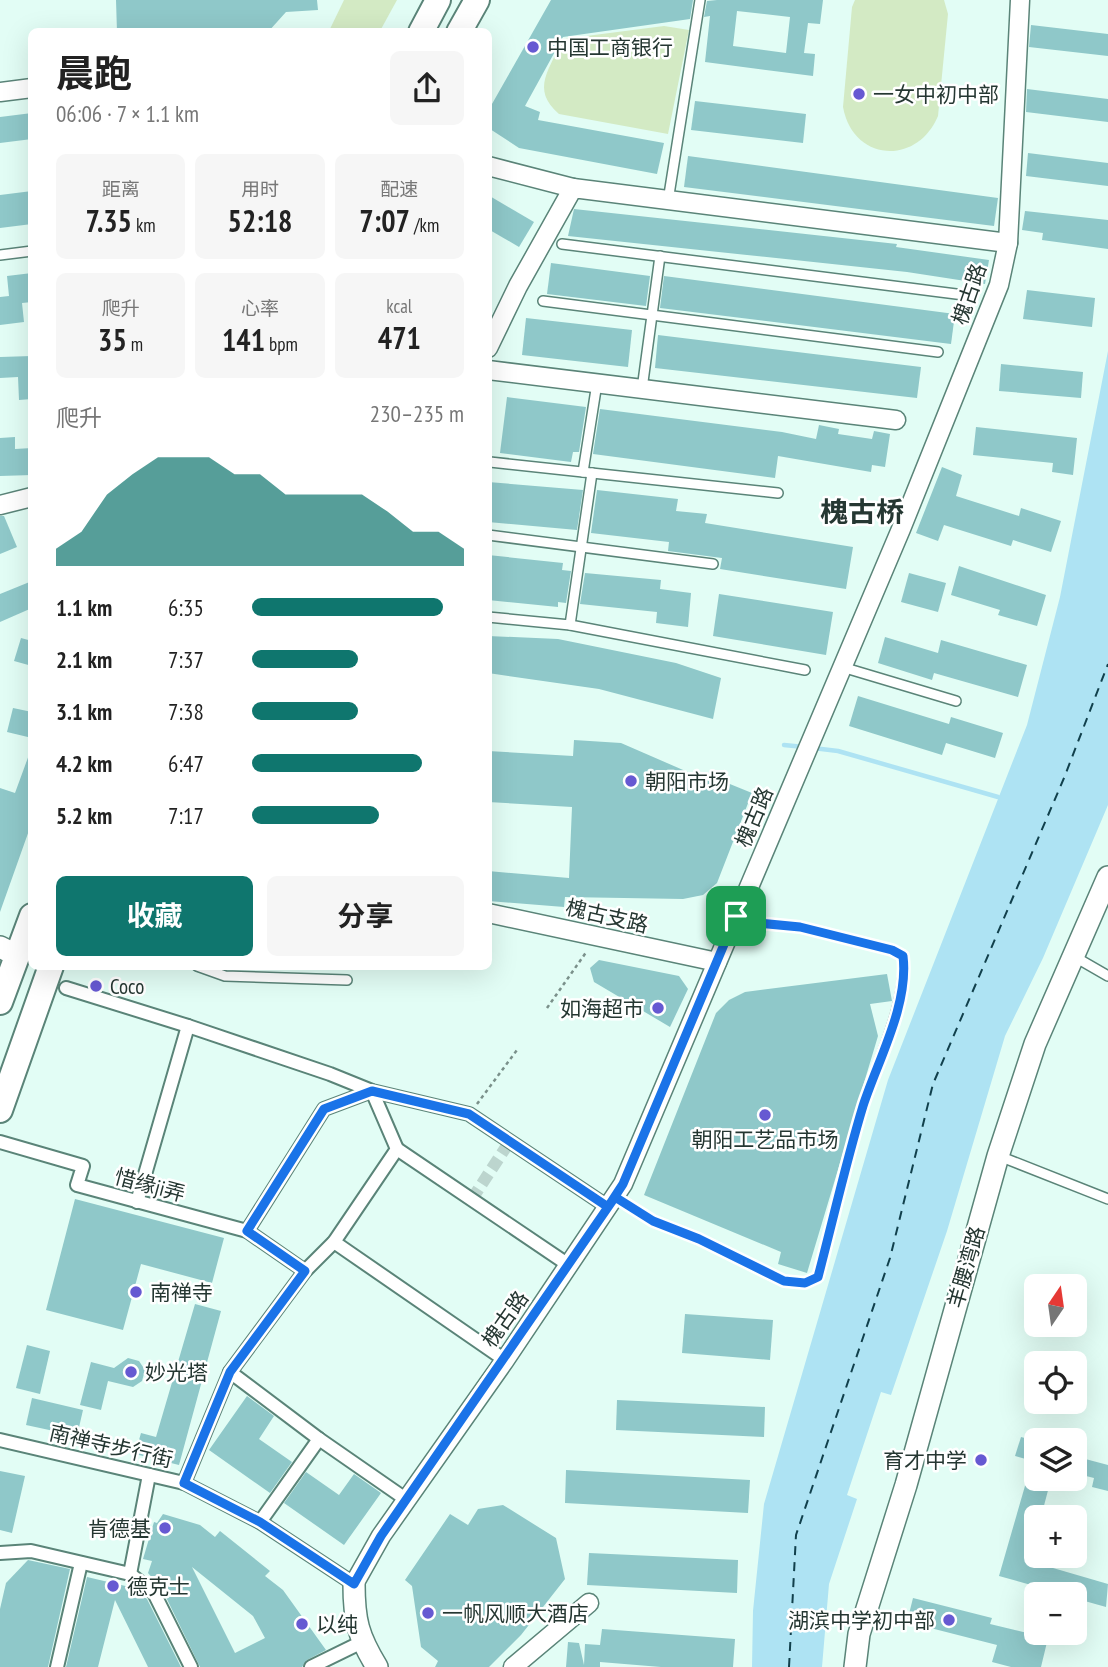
<!DOCTYPE html>
<html lang="zh">
<meta charset="utf-8">
<style>
body{margin:0;font-family:"PT Sans Narrow","Noto Sans SC",sans-serif;background:#f6f6f6;color:#222;height:100vh;display:flex;flex-direction:column;font-size:26px;white-space:nowrap}
*{box-sizing:border-box;margin:0}
p{font-size:23px;color:#767676}
.icon{flex:none;width:38px;height:38px;fill:none;stroke:currentColor;stroke-width:2;stroke-linecap:round;stroke-linejoin:round}
.map{position:relative;flex:1;overflow:hidden}
.drawer{position:absolute;left:28px;top:28px;width:464px;height:942px;display:flex;flex-direction:column;background:#fff;border-radius:10px;box-shadow:0 7px 28px #0002}
.drawer>*{flex:none}
.needle{width:46px;rotate:13deg}
.fabs{position:absolute;left:1024px;top:1274px;display:grid;gap:14px}
.fabs a{display:grid;place-items:center;width:63px;height:63px;border-radius:10px;background:#fff;box-shadow:0 7px 28px #0002;font-size:35px}
.pin{position:absolute;display:grid;place-items:center;width:60px;height:60px;color:#fff;margin:-30px;border-radius:14px;box-shadow:0 4px 10px #0006}
.round{display:grid;place-items:center;flex:none;width:74px;height:74px;border-radius:10px;background:#f6f6f6}
.summary{display:flex;align-items:center;justify-content:space-between;height:119px;padding:0 28px}
h1{font-size:38px;font-weight:700;line-height:52px}
.figures{display:grid;grid-template-columns:repeat(3,1fr);gap:10px;height:119px;padding:7px 28px}
.figures div{display:grid;align-content:center;border-radius:10px;background:#f6f6f6;text-align:center}
.figures b{font-size:30px;font-weight:700}
.figures small{font-size:19px;font-weight:400}
.figures p{font-size:19px}
.chart{height:196px;padding:14px 28px}
.chart p{display:flex;justify-content:space-between}
.chart svg{width:100%;height:126px;margin-top:7px;fill:#0f766e;opacity:.7}
.button{display:flex;gap:14px;margin-top:auto;padding:14px 28px}
.button a{flex:1;height:80px;border-radius:10px;background:#0f766e;color:#fff;font-size:28px;font-weight:700;line-height:80px;text-align:center}
.button a+a{background:#f6f6f6;color:#222}
ul{padding:0 28px;list-style:none;font-size:23px}
li{display:grid;grid-template-columns:112px 84px 1fr;align-items:center;height:52px}
li i{height:18px;border-radius:9px;background:#0f766e}
.map>svg:first-child{display:block}
.green{fill:#d3eac4}
.water{fill:#aee3f3}
.lines{fill:none;stroke-linecap:round;stroke-linejoin:round}
.stream{stroke:#aee3f3;stroke-width:4.5}
.ferry{stroke:#11404c;stroke-width:2;stroke-dasharray:9 7;stroke-linecap:butt}
.building{fill:#8fc8c9;fill-rule:evenodd}
.pedestrian-tunnel{stroke:#bcd5ce;stroke-width:12;stroke-dasharray:12 6;stroke-linecap:butt}
.service-casing{stroke:#5a8478;stroke-width:12}
.pedestrian-casing{stroke:#5a8478;stroke-width:16}
.minor-casing{stroke:#5a8478;stroke-width:21}
.tertiary-casing{stroke:#5a8478;stroke-width:24}
.secondary-casing{stroke:#5a8478;stroke-width:28}
.path{stroke:#7a908a;stroke-width:2.5;stroke-dasharray:3.5 3.5;stroke-linecap:butt}
.service{stroke:#fff;stroke-width:9}
.pedestrian{stroke:#fff;stroke-width:12}
.minor{stroke:#fff;stroke-width:18}
.tertiary{stroke:#fff;stroke-width:21}
.secondary{stroke:#fff;stroke-width:24}
.route-casing{stroke:#fff;stroke-width:14}
.route{stroke:#1a73e8;stroke-width:9}
.poi-dot{fill:#6659d2;stroke:#fff;stroke-width:2.5}
.labels{text-anchor:middle;dominant-baseline:central;stroke-width:5;stroke-linejoin:round;paint-order:stroke}
.poi-label{font-size:21px;fill:#253732;stroke:#fff;text-anchor:start}
.street-label{font-size:21px;fill:#253732;stroke:#fff}
.district-label{font-size:28px;font-weight:bold;fill:#253732;stroke:#fff}
</style>
<div class="map">
<svg width="1108" height="1667" viewBox="0 0 1108 1667">
<rect width="100%" height="100%" fill="#e2fdf5"/>
<g class="green">
<polygon points="344,0 397,0 380,31 329,31"/>
<path d="M855,0h89l4,14 -10,102c-21,50 -85,46 -95,-9l9,-100z"/>
<path d="M664,26l25,4 -21,104 -109,-20c-29,-25 -9,-45 4,-75z"/>
</g>
<polygon class="water" points="1108,351 1108,805 1043,958 1005,1036 947,1231 891,1395 881,1392 847,1495 857,1499 829,1584 822,1667 752,1667 753,1611 764,1504 888,1080 1027,725 1060,597"/>
<g class="lines">
<g class="stream">
<polyline points="784,745 804,747"/>
<polyline points="813,748 838,751 998,797"/>
</g>
<polyline class="ferry" points="789,1667 796,1535 890,1258 933,1084 1064,778 1108,664"/>
</g>
<g class="building">
<polygon points="116,0 317,0 318,10 286,12 268,32 117,32"/>
<polygon points="551,0 693,0 690,19 563,37 525,106 540,112 538,120 664,143 657,174 519,148 490,129 488,111"/>
<path d="M717,0h106l-3,24 -12,-1 -4,30 11,1 -2,22 -108,-14 5,-46 -6,1 3,-16zM737,11l53,6 -4,36 -53,-7z"/>
<polygon points="1031,25 1108,34 1108,56 1029,47"/>
<polygon points="1027,89 1108,99 1108,122 1026,112"/>
<polygon points="695,101 806,114 803,143 691,130"/>
<polygon points="32,113 32,139 0,143 0,117"/>
<polygon points="1028,153 1108,163 1108,186 1026,176"/>
<polygon points="688,156 998,198 994,226 684,187"/>
<polygon points="32,191 32,224 0,228 0,195"/>
<polygon points="488,195 534,222 519,247 488,229"/>
<polygon points="574,209 897,244 896,247 989,260 985,284 907,272 568,236"/>
<polygon points="1025,211 1108,220 1108,249 1042,240 1043,233 1022,230"/>
<polygon points="551,263 650,276 646,306 547,294"/>
<polygon points="32,273 32,302 22,303 24,322 0,325 0,297 9,296 7,276"/>
<polygon points="664,276 955,314 951,344 660,308"/>
<polygon points="1027,290 1095,298 1092,327 1023,319"/>
<polygon points="526,318 632,330 628,367 522,355"/>
<polygon points="658,335 921,367 917,398 655,368"/>
<polygon points="32,356 32,399 19,400 18,377 0,378 0,357"/>
<polygon points="1001,364 1083,372 1081,398 999,391"/>
<polygon points="507,397 586,407 579,452 573,452 571,462 500,453"/>
<polygon points="600,409 782,432 816,439 819,425 839,429 838,434 872,439 874,431 890,434 885,467 872,465 871,472 778,456 775,478 593,454"/>
<polygon points="976,427 1077,438 1073,475 1052,472 1053,463 973,455"/>
<polygon points="15,437 15,449 32,448 32,475 0,476 0,438"/>
<polygon points="942,467 962,475 956,496 1019,516 1021,508 1061,521 1051,552 1013,540 1011,546 944,525 938,541 916,533"/>
<polygon points="488,482 583,490 577,530 488,522"/>
<polygon points="597,490 678,499 676,511 707,514 705,523 853,547 846,589 720,569 722,558 668,551 669,542 591,533"/>
<polygon points="0,516 4,516 17,547 0,554"/>
<polygon points="488,555 563,563 562,570 571,571 566,603 558,602 558,607 488,600"/>
<polygon points="959,566 1046,595 1037,626 998,615 1000,610 951,595"/>
<polygon points="585,573 661,580 660,589 691,593 688,627 656,623 657,612 580,604"/>
<polygon points="909,573 946,583 938,612 901,602"/>
<polygon points="32,581 32,608 0,622 0,594"/>
<polygon points="719,594 833,612 826,655 713,636"/>
<polygon points="488,636 558,639 676,663 721,678 713,719 599,689 488,673"/>
<polygon points="885,637 938,653 941,640 1027,665 1018,697 934,673 932,680 878,663"/>
<polygon points="21,638 32,641 32,666 14,661"/>
<polygon points="858,696 949,724 951,717 1003,733 995,758 946,743 942,755 849,726"/>
<polygon points="13,708 32,712 32,738 7,732"/>
<polygon points="574,740 621,743 713,783 720,780 752,793 717,883 703,895 683,899 565,897 564,907 488,901 488,871 569,878 572,807 488,802 488,751 573,756"/>
<polygon points="30,752 32,822 0,912 0,788 15,793"/>
<polygon points="599,960 679,976 688,989 670,1027 594,982 590,968"/>
<polygon points="887,974 892,1001 870,1004 878,1036 807,1273 778,1264 781,1252 644,1195 716,1013 729,1000 745,992"/>
<polygon points="75,1199 224,1238 212,1283 141,1264 123,1330 46,1310"/>
<polygon points="195,1304 221,1311 179,1465 135,1454 141,1433 156,1437"/>
<polygon points="685,1314 773,1320 770,1360 682,1353"/>
<polygon points="27,1345 50,1351 40,1394 16,1388"/>
<polygon points="128,1358 139,1361 145,1370 142,1381 133,1387 108,1381 101,1410 80,1405 91,1362 114,1368"/>
<polygon points="247,1396 274,1416 259,1439 292,1462 270,1493 209,1450"/>
<polygon points="32,1398 83,1410 77,1436 26,1425"/>
<polygon points="617,1400 765,1407 764,1437 616,1430"/>
<polygon points="1021,1437 1036,1441 1036,1462 1015,1456"/>
<polygon points="1074,1456 1108,1465 1108,1491 1092,1487 1094,1478 1074,1473"/>
<polygon points="566,1470 750,1480 748,1513 565,1503"/>
<polygon points="0,1471 25,1476 12,1533 0,1530"/>
<polygon points="306,1472 339,1495 354,1474 381,1493 344,1545 284,1503"/>
<polygon points="1027,1479 1051,1479 1041,1517 1036,1517 1036,1536 1029,1561 1108,1584 1106,1607 1074,1598 1074,1594 1063,1594 999,1576"/>
<polygon points="503,1505 556,1538 565,1579 521,1635 489,1667 435,1667 438,1661 421,1647 412,1586 405,1580 450,1514 468,1525 478,1509"/>
<path d="M163,1514l37,11 15,12 5,-6 50,40 -5,5 18,14 43,60 -19,10 -5,7h-102l-38,-78 -14,-16 4,-12 -9,-2 11,-37 3,1zM192,1567l61,49 12,22 -30,15z"/>
<polygon points="589,1553 738,1560 737,1593 587,1585"/>
<polygon points="28,1560 70,1569 48,1667 0,1667 0,1609 6,1583"/>
<polygon points="87,1577 134,1588 147,1599 181,1667 148,1667 115,1600 98,1667 66,1667"/>
<polygon points="913,1598 992,1618 990,1624 1048,1638 1041,1667 1011,1667 992,1662 997,1645 907,1622"/>
<polygon points="602,1629 735,1639 733,1667 661,1667 600,1662 600,1667 566,1667 568,1642 579,1643 584,1665 585,1644 600,1645"/>
</g>
<g class="lines">
<polyline class="pedestrian-tunnel" points="472,1199 510,1141"/>
<defs>
<g id="service">
<polyline points="668,201 700,0"/>
<polyline points="562,244 972,296"/>
<polyline points="0,255 32,251"/>
<polyline points="543,301 938,352"/>
<polyline points="642,389 660,256"/>
<polyline points="490,462 778,493"/>
<polyline points="583,472 597,383"/>
<polyline points="488,535 713,564"/>
<polyline points="488,617 570,625 805,670"/>
<polyline points="570,625 592,473"/>
<polyline points="842,667 956,701"/>
<polyline points="1075,957 1108,976"/>
<polyline points="197,966 225,976 347,980"/>
<polyline points="999,1156 1108,1199"/>
<path d="M615,1197l38,24 46,18 85,42 21,2 13,-6c15,-57 28,-115 45,-171 14,-44 45,-104 40,-150l-11,-6 -92,-23 -42,-4 -22,-7"/>
</g>
<g id="pedestrian">
<polyline points="66,988 188,1026 330,1074 372,1091 469,1114 608,1207"/>
<polyline points="0,1142 83,1166 77,1185 247,1231 305,1271"/>
<polyline points="397,1149 570,1266"/>
<polyline points="137,1202 188,1026"/>
<polyline points="334,1242 505,1360"/>
<polyline points="230,1372 319,1439 407,1500"/>
<polyline points="0,1440 184,1483 260,1522 354,1584"/>
<polyline points="184,1483 230,1372 305,1271 334,1242 397,1149 372,1091 324,1109 247,1231"/>
<polyline points="260,1522 319,1439"/>
<polyline points="0,1553 31,1551 130,1574 149,1475"/>
<polyline points="130,1574 154,1593 191,1667"/>
<polyline points="57,1667 81,1563"/>
<polyline points="311,1667 362,1642"/>
</g>
<g id="minor">
<polyline points="0,92 32,88"/>
<polyline points="488,166 573,188"/>
<polyline points="488,348 518,286 573,188 1008,243"/>
<polyline points="488,370 896,420"/>
<polyline points="0,505 32,497"/>
<polyline points="488,913 717,962"/>
<polyline points="354,1584 381,1536 505,1360 623,1184 901,529 999,285 1008,243 1020,0"/>
<polyline points="513,1667 589,1603"/>
</g>
<g id="tertiary">
<polyline points="0,947 16,955"/>
<path d="M354,1584c0,36 4,52 23,83"/>
<polyline points="855,1667 859,1634 906,1485 998,1156 1035,1044 1108,877"/>
</g>
<g id="secondary">
<polyline points="421,32 438,0"/>
<polyline points="459,32 477,0"/>
<polyline points="0,1002 32,916"/>
<polyline points="0,1110 51,966"/>
</g>
</defs>
<use href="#service" class="service-casing"/>
<use href="#pedestrian" class="pedestrian-casing"/>
<use href="#minor" class="minor-casing"/>
<use href="#tertiary" class="tertiary-casing"/>
<use href="#secondary" class="secondary-casing"/>
<g class="path">
<polyline points="547,1008 587,951"/>
<polyline points="477,1104 517,1050"/>
</g>
<use href="#service" class="service"/>
<use href="#pedestrian" class="pedestrian"/>
<use href="#minor" class="minor"/>
<use href="#tertiary" class="tertiary"/>
<use href="#secondary" class="secondary"/>
</g>
<g class="lines">
<defs>
<path id="route" d="M736,916l-113,268 -15,23 -139,-93 -97,-23 -48,18 -77,122 58,40 -75,101 -46,111 76,39 94,62 27,-48 234,-339 38,24 46,18 85,42 21,2 13,-6c15,-57 28,-115 45,-171 15,-46 46,-101 40,-150l-11,-6 -92,-23 -42,-4 -22,-7"/>
</defs>
<use href="#route" class="route-casing"/>
<use href="#route" class="route"/>
</g>
<g class="poi-dot">
<circle cx="533" cy="47" r="7"/>
<circle cx="859" cy="94" r="7"/>
<circle cx="631" cy="781" r="7"/>
<circle cx="96" cy="986" r="7"/>
<circle cx="658" cy="1008" r="7"/>
<circle cx="765" cy="1115" r="7"/>
<circle cx="136" cy="1292" r="7"/>
<circle cx="131" cy="1372" r="7"/>
<circle cx="981" cy="1460" r="7"/>
<circle cx="165" cy="1528" r="7"/>
<circle cx="113" cy="1586" r="7"/>
<circle cx="428" cy="1613" r="7"/>
<circle cx="949" cy="1620" r="7"/>
<circle cx="302" cy="1624" r="7"/>
</g>
<g class="labels">
<g class="poi-label">
<text x="547" y="47">中国工商银行</text>
<text x="873" y="94">一女中初中部</text>
<text x="645" y="781">朝阳市场</text>
<text x="110" y="986">Coco</text>
<text x="644" y="1008" text-anchor="end">如海超市</text>
<text x="765" y="1139" text-anchor="middle">朝阳工艺品市场</text>
<text x="150" y="1292">南禅寺</text>
<text x="145" y="1372">妙光塔</text>
<text x="967" y="1460" text-anchor="end">育才中学</text>
<text x="151" y="1528" text-anchor="end">肯德基</text>
<text x="127" y="1586">德克士</text>
<text x="442" y="1613">一帆风顺大酒店</text>
<text x="935" y="1620" text-anchor="end">湖滨中学初中部</text>
<text x="316" y="1624">以纯</text>
</g>
<g class="street-label">
<text transform="translate(969 294) rotate(-71)">槐古路</text>
<text transform="translate(754 817) rotate(-67)">槐古路</text>
<text transform="translate(607 916) rotate(13)">槐古支路</text>
<text transform="translate(150 1185) rotate(15)">惜缘ji弄</text>
<text transform="translate(966 1267) rotate(-74)">羊腰湾路</text>
<text transform="translate(505 1319) rotate(-55)">槐古路</text>
<text transform="translate(111 1446) rotate(13)">南禅寺步行街</text>
</g>
<g class="district-label">
<text x="862" y="511">槐古桥</text>
</g>
</g>
</svg>
<div class="fabs">
<a><svg class="needle" viewBox="-14 -14 28 28"><path d="M0-13l5 13h-10z" fill="#e53935"/><path d="M0 13l5-13h-10z" fill="#767676"/></svg></a>
<a><svg class="icon" aria-label="locate" viewBox="0 0 24 24"><circle cx="12" cy="12" r="6"/><path d="M12 2v4M12 18v4M2 12h4M18 12h4"/></svg></a>
<a><svg class="icon" aria-label="layers" viewBox="0 0 24 24"><path d="M12 4l9 5-9 5-9-5zM3 14l9 5 9-5"/></svg></a>
<a>+</a>
<a>−</a>
</div>
<div class="pin" style="left:736px;top:916px;background:#1e9e55"><svg class="icon" aria-label="arrive" viewBox="0 0 24 24"><path d="M6 21V4h12l-3 4 3 4H6"/></svg></div>
<section class="drawer">
<div class="summary"><div><h1>晨跑</h1><p>06:06 · 7 × 1.1 km</p></div><a class="round"><svg class="icon" aria-label="share" viewBox="0 0 24 24"><path d="M12 15V3M7 8l5-5 5 5M5 13v7h14v-7"/></svg></a></div>
<div class="figures">
<div><p>距离</p><b>7.35<small> km</small></b></div>
<div><p>用时</p><b>52:18</b></div>
<div><p>配速</p><b>7:07<small> /km</small></b></div>
</div>
<div class="figures">
<div><p>爬升</p><b>35<small> m</small></b></div>
<div><p>心率</p><b>141<small> bpm</small></b></div>
<div><p>kcal</p><b>471</b></div>
</div>
<div class="chart"><p><span>爬升</span>230–235 m</p>
<svg viewBox="0 0 160 44" preserveAspectRatio="none"><path d="M0 44V38L10 32L20 19L30 12L40 6L50 6L60 6L70 12L80 12L90 19L100 19L110 19L120 19L130 25L140 32L150 32L160 38V44z"/></svg>
</div>
<ul>
<li><b>1.1 km</b>6:35<i style="width:90%"></i></li>
<li><b>2.1 km</b>7:37<i style="width:50%"></i></li>
<li><b>3.1 km</b>7:38<i style="width:50%"></i></li>
<li><b>4.2 km</b>6:47<i style="width:80%"></i></li>
<li><b>5.2 km</b>7:17<i style="width:60%"></i></li>
</ul>
<div class="button"><a>收藏</a><a>分享</a></div>
</section>
</div>
